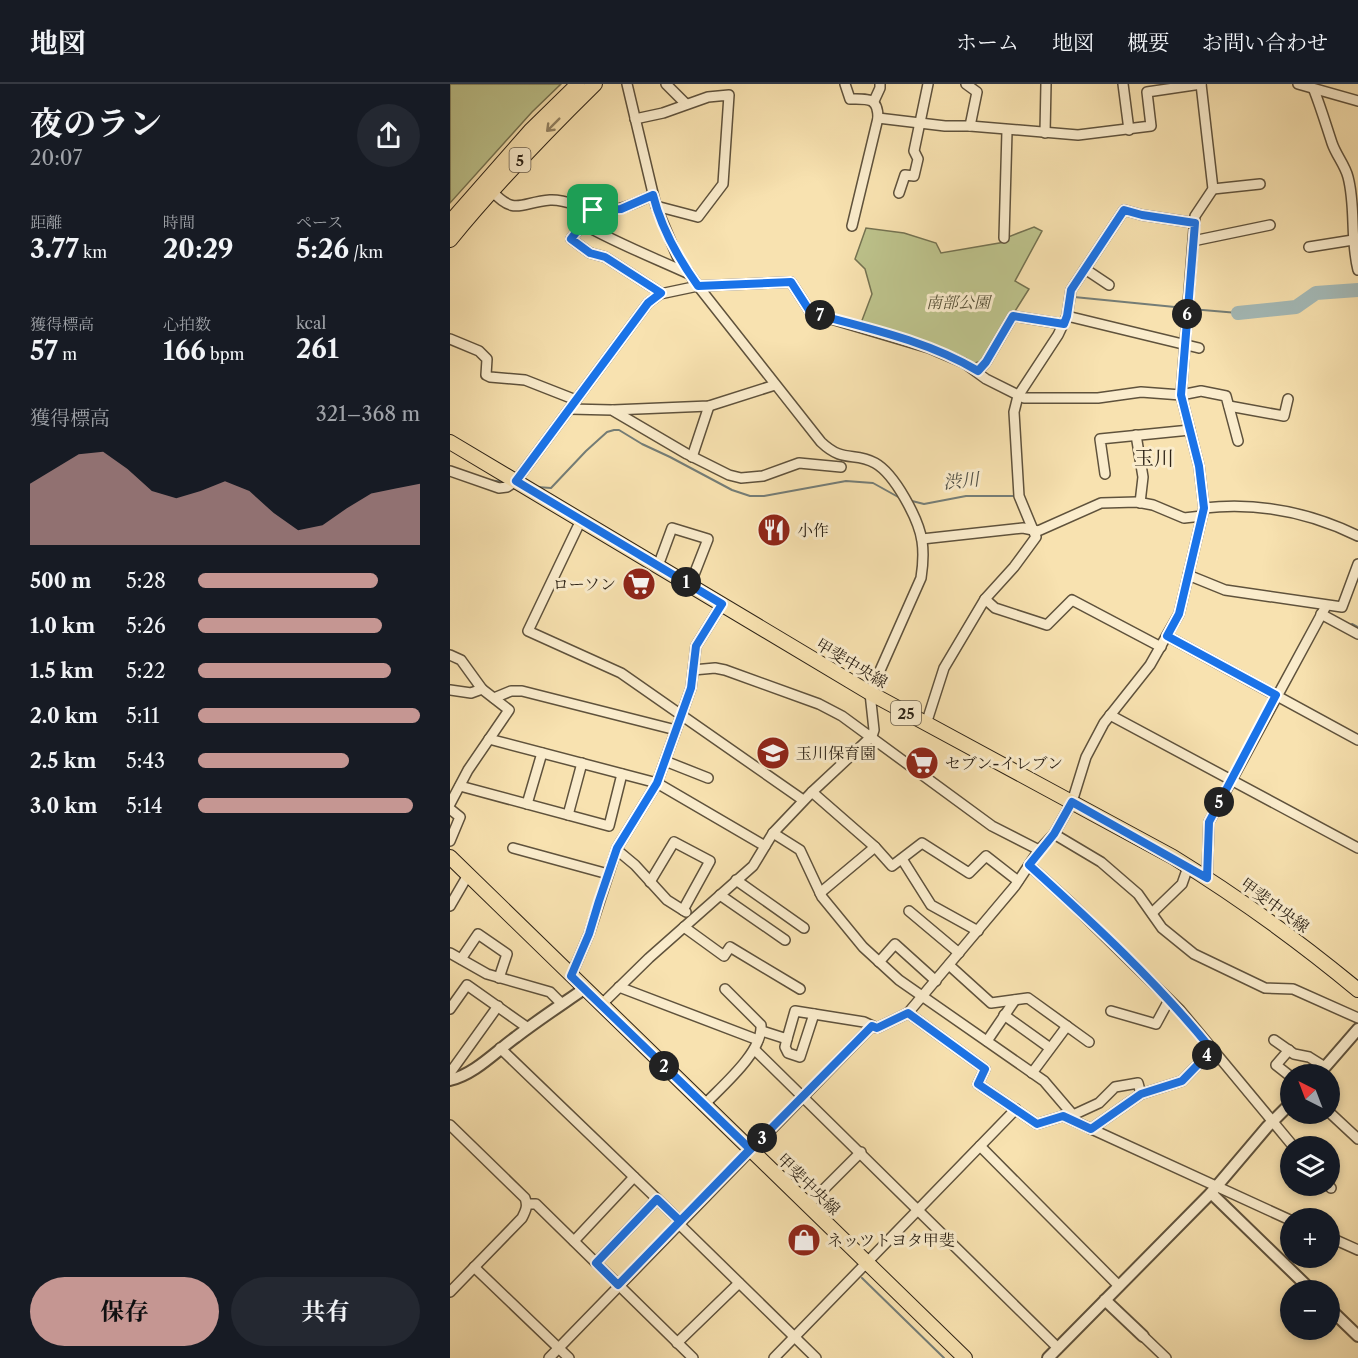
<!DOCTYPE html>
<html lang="ja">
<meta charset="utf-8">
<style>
body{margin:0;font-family:"Libre Caslon Text","Noto Serif JP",serif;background:#242831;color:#f1f3f6;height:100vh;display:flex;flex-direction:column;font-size:22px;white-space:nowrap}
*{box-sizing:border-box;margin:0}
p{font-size:20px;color:#9ea1a6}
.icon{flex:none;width:33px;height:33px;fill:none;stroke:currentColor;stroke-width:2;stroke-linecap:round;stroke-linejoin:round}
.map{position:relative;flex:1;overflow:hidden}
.details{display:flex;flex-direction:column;background:#171b24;width:450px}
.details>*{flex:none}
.needle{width:39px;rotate:318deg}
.fabs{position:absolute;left:830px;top:980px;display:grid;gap:12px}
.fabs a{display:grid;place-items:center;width:60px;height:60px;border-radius:50%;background:#171b24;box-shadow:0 3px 9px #0003;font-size:30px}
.pin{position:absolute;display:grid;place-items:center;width:51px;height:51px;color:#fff;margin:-26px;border-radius:12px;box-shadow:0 3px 9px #0006}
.km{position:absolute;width:30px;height:30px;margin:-15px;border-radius:50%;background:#222;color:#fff;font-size:16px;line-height:30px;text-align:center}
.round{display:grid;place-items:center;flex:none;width:63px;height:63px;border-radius:32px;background:#242831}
.head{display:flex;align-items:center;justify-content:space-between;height:102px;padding:0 30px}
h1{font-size:33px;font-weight:700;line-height:45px}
.stats{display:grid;grid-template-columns:repeat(3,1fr);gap:9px;height:102px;padding:6px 30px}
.stats div{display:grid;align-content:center}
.stats b{font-size:26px;font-weight:700}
.stats small{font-size:16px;font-weight:400}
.stats p{font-size:16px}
.chart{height:168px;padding:12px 30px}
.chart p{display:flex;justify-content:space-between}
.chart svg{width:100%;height:108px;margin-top:6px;fill:#c59692;opacity:.7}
.primary-button{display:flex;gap:12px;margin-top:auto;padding:12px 30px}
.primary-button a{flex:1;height:69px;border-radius:36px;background:#c59692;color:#111;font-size:24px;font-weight:700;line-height:69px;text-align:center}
.primary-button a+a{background:#242831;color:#f1f3f6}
ul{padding:0 30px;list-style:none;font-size:20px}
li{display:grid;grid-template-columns:96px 72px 1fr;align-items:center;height:45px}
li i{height:15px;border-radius:8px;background:#c59692}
header{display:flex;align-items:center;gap:36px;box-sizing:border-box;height:84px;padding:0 30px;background:#171b24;border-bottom:2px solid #363941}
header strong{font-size:28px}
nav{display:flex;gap:33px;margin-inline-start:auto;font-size:21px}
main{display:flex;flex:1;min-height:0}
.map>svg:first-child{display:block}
.green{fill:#bdc38c;stroke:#747251;stroke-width:1.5}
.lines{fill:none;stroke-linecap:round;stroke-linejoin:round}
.stream{stroke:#747d77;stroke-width:2}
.river{stroke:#a4bab8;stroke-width:14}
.minor-casing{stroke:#5f523c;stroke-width:12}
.tertiary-casing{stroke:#5f523c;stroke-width:14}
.primary-casing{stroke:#2c2216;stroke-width:16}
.minor{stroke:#faeccc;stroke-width:9}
.tertiary{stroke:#faeccc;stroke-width:10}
.primary{stroke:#f8e2b0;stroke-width:14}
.oneway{stroke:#928263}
.route-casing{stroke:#fff;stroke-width:12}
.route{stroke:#1a73e8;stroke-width:8}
.labels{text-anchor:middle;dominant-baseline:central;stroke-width:6;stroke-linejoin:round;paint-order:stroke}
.shield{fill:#faeccc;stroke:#6a5f4d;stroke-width:1.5}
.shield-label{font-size:15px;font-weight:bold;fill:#2c2216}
.park-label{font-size:16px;font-style:italic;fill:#585239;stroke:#faeccc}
.poi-label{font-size:16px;fill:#2c2216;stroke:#faeccc;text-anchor:start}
.street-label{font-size:16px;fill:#2c2216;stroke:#faeccc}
.water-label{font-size:18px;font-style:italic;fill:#505047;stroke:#faeccc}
.quarter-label{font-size:20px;fill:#2c2216;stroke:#faeccc}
</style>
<header>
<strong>地図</strong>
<nav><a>ホーム</a><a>地図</a><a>概要</a><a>お問い合わせ</a></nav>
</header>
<main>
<section class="details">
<div class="head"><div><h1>夜のラン</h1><p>20:07</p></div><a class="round"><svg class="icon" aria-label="share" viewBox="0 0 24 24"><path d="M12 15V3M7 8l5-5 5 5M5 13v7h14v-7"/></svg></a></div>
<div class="stats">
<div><p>距離</p><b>3.77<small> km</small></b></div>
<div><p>時間</p><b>20:29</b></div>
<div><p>ペース</p><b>5:26<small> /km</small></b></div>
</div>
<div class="stats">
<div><p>獲得標高</p><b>57<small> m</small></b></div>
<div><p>心拍数</p><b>166<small> bpm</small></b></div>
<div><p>kcal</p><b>261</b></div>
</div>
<div class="chart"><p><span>獲得標高</span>321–368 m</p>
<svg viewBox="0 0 160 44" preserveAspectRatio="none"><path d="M0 44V19L10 13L20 7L30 6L40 13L50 22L60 25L70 22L80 18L90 22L100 31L110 38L120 36L130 29L140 23L150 21L160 19V44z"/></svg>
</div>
<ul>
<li><b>500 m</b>5:28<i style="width:81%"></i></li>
<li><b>1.0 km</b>5:26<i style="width:83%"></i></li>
<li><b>1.5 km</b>5:22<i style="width:87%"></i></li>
<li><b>2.0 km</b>5:11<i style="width:100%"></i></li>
<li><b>2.5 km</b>5:43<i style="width:68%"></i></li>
<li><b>3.0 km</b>5:14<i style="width:97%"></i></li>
</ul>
<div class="primary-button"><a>保存</a><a>共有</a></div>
</section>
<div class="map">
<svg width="908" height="1274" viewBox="0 0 908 1274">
<rect width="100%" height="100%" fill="#f8e2b0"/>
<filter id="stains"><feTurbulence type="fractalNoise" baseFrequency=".00333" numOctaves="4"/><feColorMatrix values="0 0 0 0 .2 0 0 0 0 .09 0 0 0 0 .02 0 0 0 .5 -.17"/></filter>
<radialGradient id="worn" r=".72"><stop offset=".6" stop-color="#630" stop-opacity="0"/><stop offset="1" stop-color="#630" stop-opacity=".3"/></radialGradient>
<g class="green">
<polygon points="0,0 111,0 82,28 0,119"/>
<polygon points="584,143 592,147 565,197 579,205 534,276 522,280 411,239 422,210 415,185 405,175 416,144 454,149 486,159 491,169 555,158 558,153"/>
</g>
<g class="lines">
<g class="stream">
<polyline points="624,213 735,224"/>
<polyline points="741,225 788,229"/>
<polyline points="567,306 577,291"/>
<polyline points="561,326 564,311"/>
<polyline points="37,396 55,398"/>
<polyline points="87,403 101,404 136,367 157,348 164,346 169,346 192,360 220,373 282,406 300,412 314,412 396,397 423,399 450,414"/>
<polyline points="458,416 474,420 516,412 565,412"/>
<polyline points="902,540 908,543"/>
<polyline points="412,1194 494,1274"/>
</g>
<polyline class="river" points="788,229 846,223 866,209 908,206"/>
<defs>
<g id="minor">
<polyline points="216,0 236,20"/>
<path d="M395,0l5,15c18,0 28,-2 28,19l-26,108"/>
<polyline points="516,0 527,8 520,42"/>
<polyline points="673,0 679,46"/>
<polyline points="848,0 908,17"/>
<path d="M864,6c7,18 12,35 18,53 4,12 13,22 16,34 8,30 2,62 10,93"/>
<polyline points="424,17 430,4 430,0"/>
<polyline points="428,34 495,42 520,42 628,51 701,42 697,8 751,0"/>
<polyline points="185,35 213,29 258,13 279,11 273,100 248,133 206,122"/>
<polyline points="595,49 596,0"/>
<polyline points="763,105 810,100"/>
<path d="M41,106c24,27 30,12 59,10 14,-1 27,6 41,9 23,6 42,-5 62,-14"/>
<polyline points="449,109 455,91 464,92 468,75 464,67 478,0"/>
<polyline points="143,126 121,155 140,169 155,173 211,209"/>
<path d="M133,140c33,19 69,33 104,49"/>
<polyline points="554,154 557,47"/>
<polyline points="743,157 820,141"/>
<polyline points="859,163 903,156"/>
<polyline points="635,185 659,201"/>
<polyline points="617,232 749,264"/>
<polyline points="0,255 29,267 37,275 36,291 40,293 75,296 126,316"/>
<polyline points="528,287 536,278 563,232 613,240"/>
<polyline points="779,322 834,332 838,315"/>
<polyline points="120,325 162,326 237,370 279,391 291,394 313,392 349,379 391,383"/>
<polyline points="163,326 259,322 325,301"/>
<polyline points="686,351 693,393 690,419"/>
<polyline points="242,373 259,322"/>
<polyline points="0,387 49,404 57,403 66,397 198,219 210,210 248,202 341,198 361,229 479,264 514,279 536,295 574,314 648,314 691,308 731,311 751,307 776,312 788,357"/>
<polyline points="655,390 650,355 740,346"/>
<path d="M754,424c54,-6 105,4 154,28"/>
<polyline points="131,436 78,547 171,589 353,716"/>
<polyline points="472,455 573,444 588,447 651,419 687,418 703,421 734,434 752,432"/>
<polyline points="208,482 222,444 258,455 240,501"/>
<polyline points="738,491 775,506 892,523 908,480"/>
<polyline points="535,515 545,524 597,541 622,516 711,563"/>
<polyline points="871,530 908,550"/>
<polyline points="717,552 908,656"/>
<polyline points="0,571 11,576 32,605 59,626 18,686 0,720"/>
<polyline points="243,586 265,584 275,586 369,620 392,632 542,742 589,766"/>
<polyline points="0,606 21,609 32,605"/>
<polyline points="44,614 61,607 72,607 226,646"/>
<polyline points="660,631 908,764"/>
<polyline points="476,640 494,584 535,515 564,483 586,453 569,412 564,328 568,312 608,251 617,232 621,206 674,126 692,131 745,139"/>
<polyline points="39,655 207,699 315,762"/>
<polyline points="215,677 258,694"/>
<polyline points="10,702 159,742 172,690"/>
<polyline points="362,708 425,763 442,782 472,759 519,789 536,772 568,797"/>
<polyline points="77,720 92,669"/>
<polyline points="0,725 10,733 0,757"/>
<polyline points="118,731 132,679"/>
<polyline points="323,749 350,766 372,813 413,863 449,896 594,997 623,1031"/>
<polyline points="604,750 651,778 688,810 712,844 744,870 815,904 843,905 908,934"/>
<polyline points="63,764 158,790"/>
<polyline points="167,766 185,781 217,816 236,828"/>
<polyline points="452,775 481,821 528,847"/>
<polyline points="579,781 623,821 730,926 843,1062"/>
<polyline points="757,794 759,738 876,522"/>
<polyline points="286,796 354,844"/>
<polyline points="200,798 224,758 260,777 233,826"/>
<polyline points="370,809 425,763"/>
<polyline points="270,811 335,856"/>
<polyline points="0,822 18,791"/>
<polyline points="459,827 509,869"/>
<polyline points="702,829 732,800 738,783"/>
<polyline points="234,843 274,872 280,863 350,905"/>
<polyline points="0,869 37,890 100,908 112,920"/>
<polyline points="11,875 28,850 57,870 49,894"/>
<polyline points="429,878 445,860 486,897"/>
<polyline points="499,881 541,919 578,914 639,958"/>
<polyline points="121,892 139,850 167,764 207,699 241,604 246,562 272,520"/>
<polyline points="169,903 308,956"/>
<path d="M151,921l48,-47 104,-92 20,-33 39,-41 60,-56 2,-6 -4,-37 51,-115c2,-13 3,-24 1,-37 -3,-21 -27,-67 -47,-78 -21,-12 -31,1 -54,-21l-123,-156 -21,-30 -21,-50 -29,-122"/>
<polyline points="0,925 17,901 78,944"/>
<polyline points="661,927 706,940 719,916"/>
<polyline points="458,929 535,985 528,1000 587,1040 613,1032 840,1136"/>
<polyline points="554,931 600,964"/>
<polyline points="312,947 337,955 345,927 414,938 427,944 458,929 565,802 589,766 604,750 622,718 636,673 654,639 700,581 729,530 754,424 749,382 731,311 745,132 763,105 751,0"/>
<polyline points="337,955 335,963 338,969 350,973 364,930"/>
<polyline points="824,956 844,970 859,973 875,983"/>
<polyline points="537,957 565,916"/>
<polyline points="50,964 230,1137"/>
<polyline points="305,966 608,1264"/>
<polyline points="839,966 826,981 840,992"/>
<polyline points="0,989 48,922"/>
<polyline points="582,989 617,942"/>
<path d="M254,1021c18,-19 59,-53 57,-80l-36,-36"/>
<polyline points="879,1028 908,1055"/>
<polyline points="621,1034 623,1031 649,1019 665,1003 688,999 691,1010 732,997 762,966"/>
<path d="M0,1041l75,73c3,8 1,12 -3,20l-72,74"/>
<polyline points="641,1045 691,1010"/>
<polyline points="530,1062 669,1202"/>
<polyline points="878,1101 881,1104"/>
<polyline points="77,1120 86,1120 243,1274"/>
<polyline points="358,1121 411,1068"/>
<polyline points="228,1139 366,1274"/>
<polyline points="879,1153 908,1166"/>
<polyline points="124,1157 184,1093"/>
<polyline points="146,1179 207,1115"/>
<polyline points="24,1183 119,1274"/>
<polyline points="693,1252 716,1274"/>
<polyline points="227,1259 289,1199"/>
<polyline points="99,1274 422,942"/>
<polyline points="324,1274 566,1025"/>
</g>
<g id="tertiary">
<polyline points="869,990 908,945"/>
<path d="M0,996c25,-6 45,-28 66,-43 22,-17 45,-32 68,-48"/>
<polyline points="761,1109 861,1206"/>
<polyline points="655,1216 693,1252"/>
<polyline points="879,1224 908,1252"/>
<polyline points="598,1274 761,1109 817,1043 840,1020"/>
</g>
<g id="primary">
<polyline points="0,138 80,47 128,0"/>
<path d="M0,156c45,-55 94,-106 145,-156"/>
<path d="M0,358l420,251 303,164c65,40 126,84 185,133"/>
<polyline points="0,773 515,1274"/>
</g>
</defs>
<use href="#minor" class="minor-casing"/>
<use href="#tertiary" class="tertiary-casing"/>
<use href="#primary" class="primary-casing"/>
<use href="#minor" class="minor"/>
<use href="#tertiary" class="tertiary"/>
<use href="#primary" class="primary"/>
</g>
<defs><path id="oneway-shaft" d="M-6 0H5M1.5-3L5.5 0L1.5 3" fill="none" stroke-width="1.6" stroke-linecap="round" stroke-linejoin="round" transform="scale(1.5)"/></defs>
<use class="oneway" href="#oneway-shaft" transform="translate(103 41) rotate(135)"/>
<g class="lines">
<defs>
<path id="route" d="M143,126l-22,29 19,14 15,4 56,36 -13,10 -132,178 206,123 -26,42 -5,42 -34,95 -40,65 -18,53 -10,33 -18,42 179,173 -132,136 -22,-22 61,-64 23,22 192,-195 5,2 31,-15 77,56 -7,15 59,40 26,-8 28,13 50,-35 41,-13 30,-31c-54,-67 -119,-127 -183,-185l25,-31 18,-32 135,76 2,-56 67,-127 -109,-59 12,-22 25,-106 -5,-42 -18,-71 14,-172 -53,-8 -18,-5 -53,80 -4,26 -3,8 -51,-8 -27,46 -8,9c-50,-30 -111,-43 -167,-58l-20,-31 -93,4c-20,-28 -37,-58 -45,-91l-32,14 -28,1"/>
</defs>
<use href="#route" class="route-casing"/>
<use href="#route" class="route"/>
</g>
<defs>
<symbol id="restaurant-disc" viewBox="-11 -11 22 22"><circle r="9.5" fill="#8f2418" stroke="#faeccc"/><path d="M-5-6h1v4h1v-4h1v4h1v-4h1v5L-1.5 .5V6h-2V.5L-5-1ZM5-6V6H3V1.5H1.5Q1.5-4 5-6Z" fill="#fff"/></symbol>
<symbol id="supermarket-disc" viewBox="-11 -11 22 22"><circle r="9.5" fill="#8f2418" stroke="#faeccc"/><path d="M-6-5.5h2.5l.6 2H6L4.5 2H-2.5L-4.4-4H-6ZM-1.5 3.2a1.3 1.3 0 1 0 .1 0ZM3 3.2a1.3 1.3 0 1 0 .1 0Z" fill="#fff"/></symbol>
<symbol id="school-disc" viewBox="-11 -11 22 22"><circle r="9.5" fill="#8f2418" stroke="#faeccc"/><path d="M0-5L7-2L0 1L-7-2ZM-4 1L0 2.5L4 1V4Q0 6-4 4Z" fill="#fff"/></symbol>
<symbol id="shop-disc" viewBox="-11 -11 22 22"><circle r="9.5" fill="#8f2418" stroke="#faeccc"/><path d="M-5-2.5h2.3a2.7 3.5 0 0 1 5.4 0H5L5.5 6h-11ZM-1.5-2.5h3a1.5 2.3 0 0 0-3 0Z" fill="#fff"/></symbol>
</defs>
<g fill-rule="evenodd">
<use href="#restaurant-disc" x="305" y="427" width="38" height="38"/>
<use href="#supermarket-disc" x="170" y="481" width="38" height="38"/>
<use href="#school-disc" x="304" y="650" width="38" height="38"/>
<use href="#supermarket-disc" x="453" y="660" width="38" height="38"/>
<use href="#shop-disc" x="335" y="1137" width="38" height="38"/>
</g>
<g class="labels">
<g class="shield">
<rect x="59.5" y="64" width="21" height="24" rx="4.5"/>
<rect x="441" y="617" width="30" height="24" rx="4.5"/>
</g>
<g class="shield-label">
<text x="70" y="76">5</text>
<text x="456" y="629">25</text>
</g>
<g class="park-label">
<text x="508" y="218">南部公園</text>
</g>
<g class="poi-label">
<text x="347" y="446">小作</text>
<text x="166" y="500" text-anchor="end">ローソン</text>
<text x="346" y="669">玉川保育園</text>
<text x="495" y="679">セブン-イレブン</text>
<text x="377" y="1156">ネッツトヨタ甲斐</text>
</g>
<g class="street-label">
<text transform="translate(402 579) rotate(31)">甲斐中央線</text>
<text transform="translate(825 821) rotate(36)">甲斐中央線</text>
<text transform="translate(359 1100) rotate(44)">甲斐中央線</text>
</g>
<g class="water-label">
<text transform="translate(511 397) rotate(-6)">渋川</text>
</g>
<g class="quarter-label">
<text x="704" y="374">玉川</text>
</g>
</g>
<rect width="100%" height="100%" filter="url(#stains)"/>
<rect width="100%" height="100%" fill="url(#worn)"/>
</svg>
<div class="fabs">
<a><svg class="needle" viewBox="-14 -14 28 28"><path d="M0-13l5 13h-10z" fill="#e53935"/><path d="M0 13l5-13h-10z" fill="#9ea1a6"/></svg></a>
<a><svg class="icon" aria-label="layers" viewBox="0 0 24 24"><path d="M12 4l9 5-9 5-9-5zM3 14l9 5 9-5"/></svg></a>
<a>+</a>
<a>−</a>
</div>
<div class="pin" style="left:143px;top:126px;background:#1e9e55"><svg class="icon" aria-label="arrive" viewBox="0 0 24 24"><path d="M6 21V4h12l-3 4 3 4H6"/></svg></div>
<b class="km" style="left:236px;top:498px">1</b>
<b class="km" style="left:214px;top:982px">2</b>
<b class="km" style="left:312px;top:1054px">3</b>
<b class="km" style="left:757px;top:971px">4</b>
<b class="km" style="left:769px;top:718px">5</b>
<b class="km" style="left:737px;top:230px">6</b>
<b class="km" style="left:370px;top:231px">7</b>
</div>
</main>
